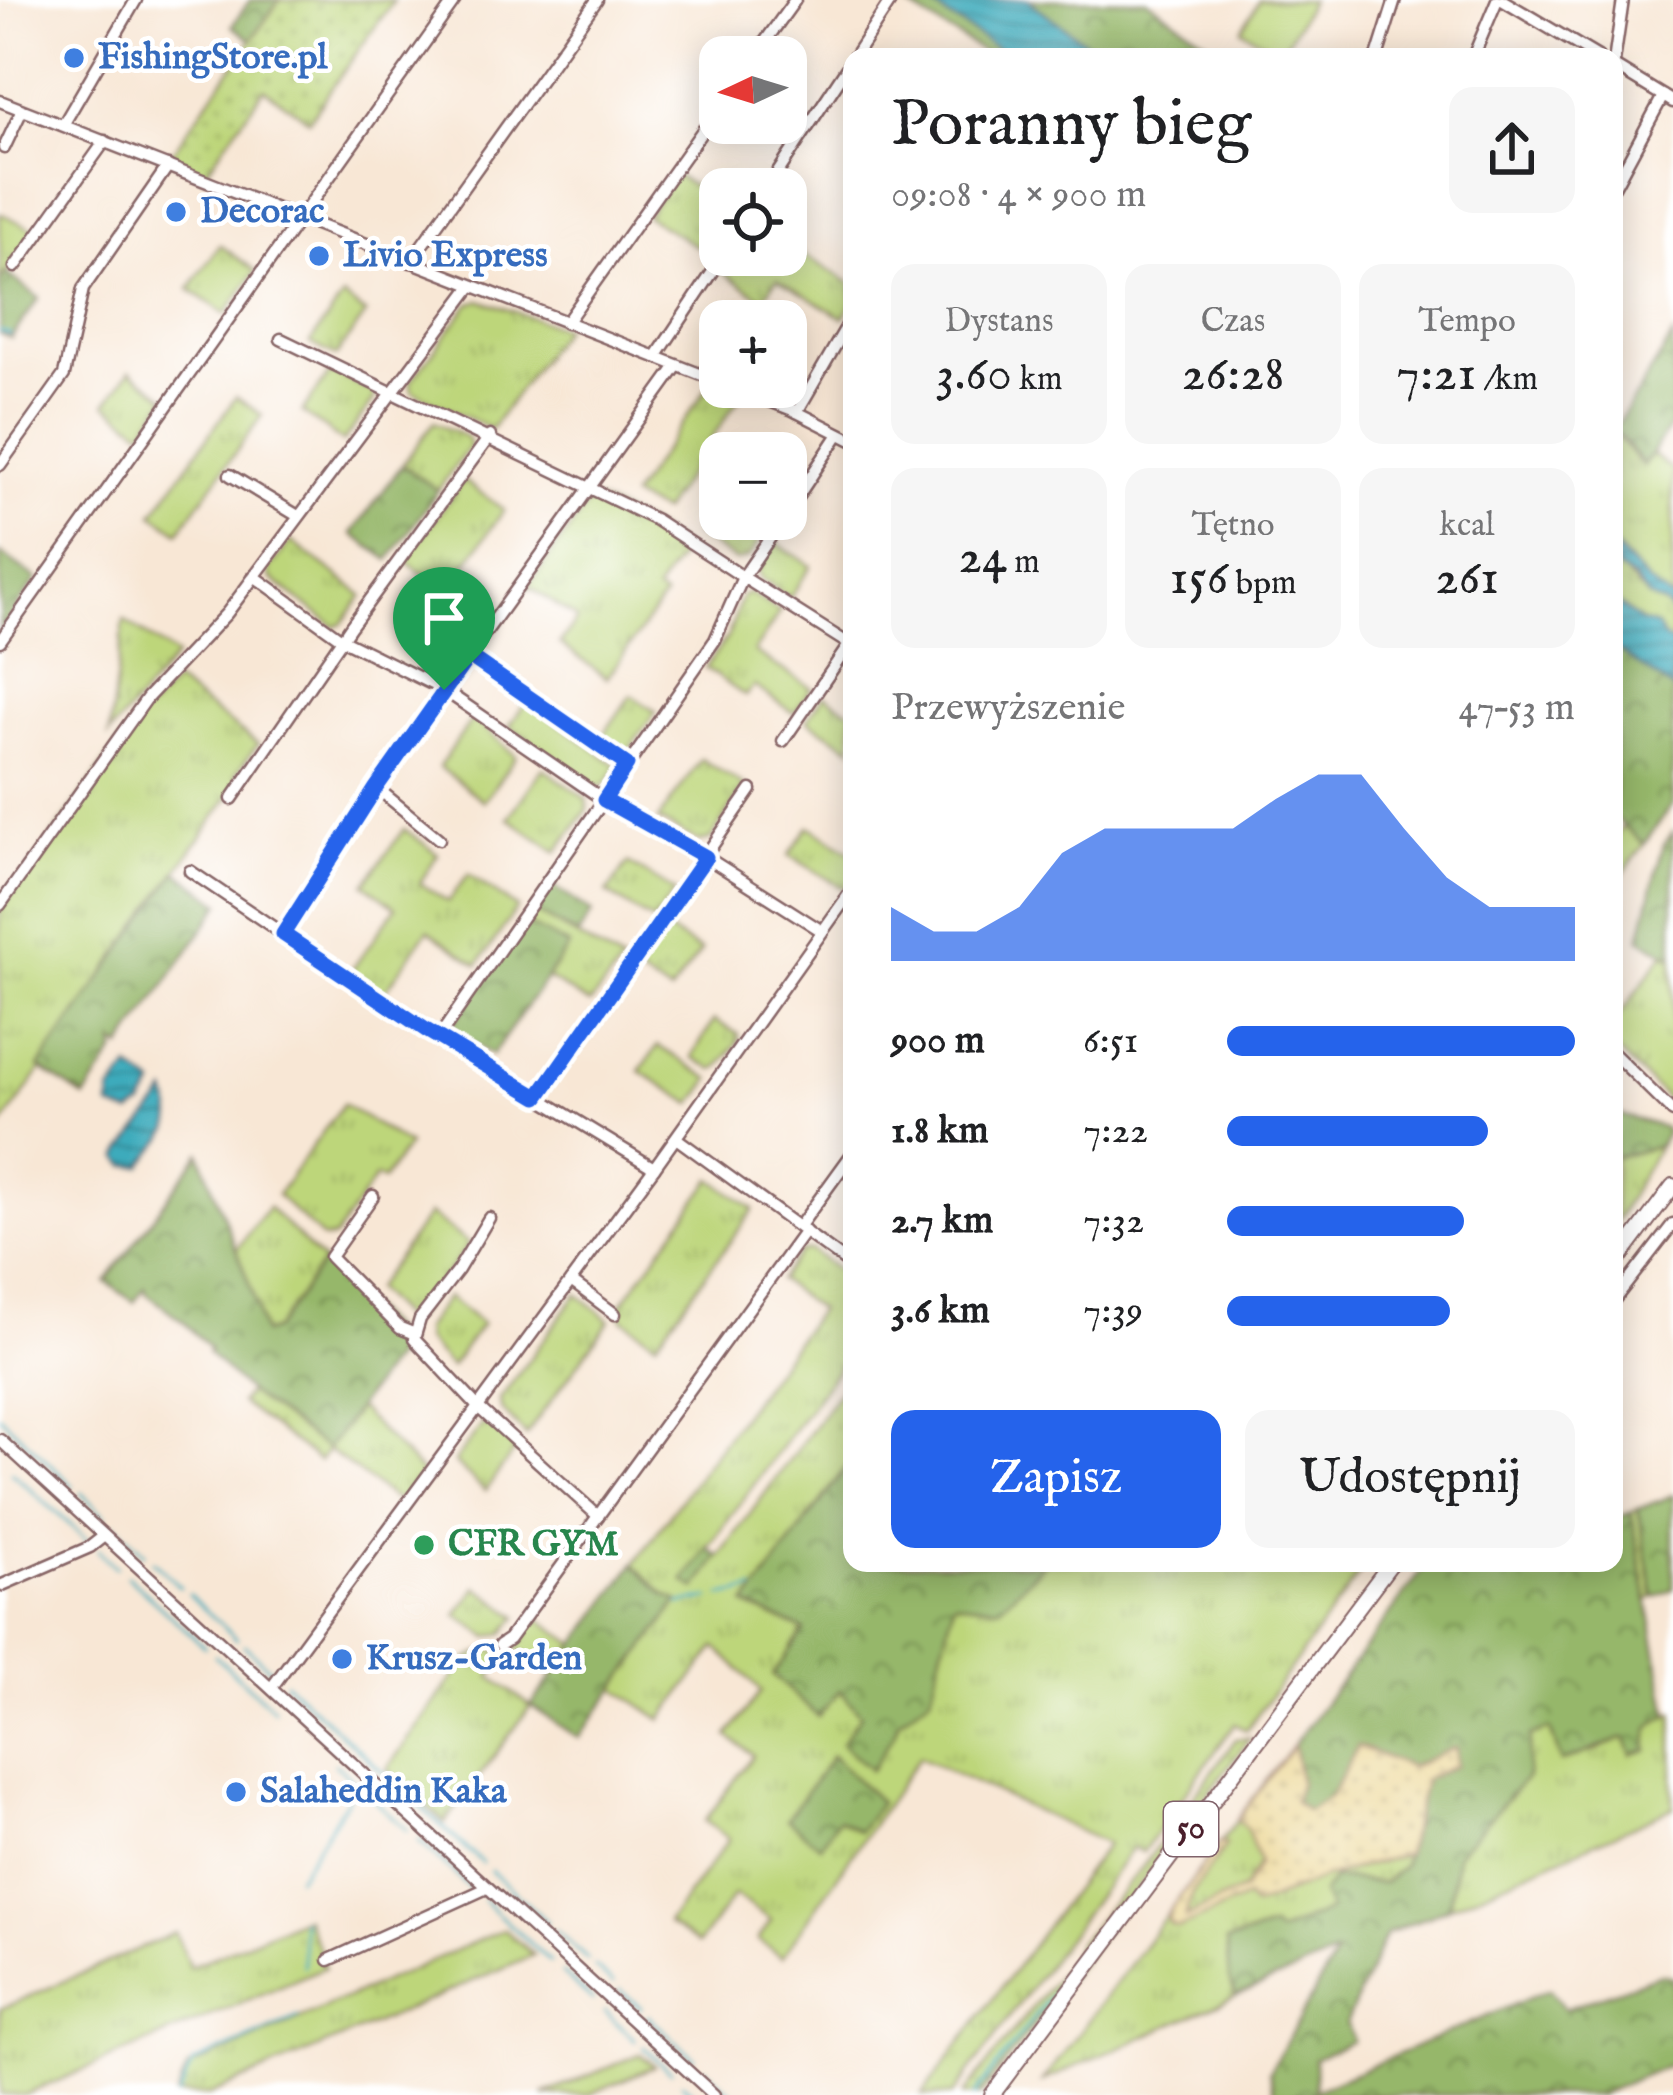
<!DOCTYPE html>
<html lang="pl">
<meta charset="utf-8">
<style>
body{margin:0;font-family:"IM FELL English",serif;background:#f6f6f6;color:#202124;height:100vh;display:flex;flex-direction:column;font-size:45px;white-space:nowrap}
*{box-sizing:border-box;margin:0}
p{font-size:39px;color:#757577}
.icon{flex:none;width:66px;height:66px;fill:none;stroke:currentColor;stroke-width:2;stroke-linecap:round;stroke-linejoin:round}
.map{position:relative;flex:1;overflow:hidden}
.panel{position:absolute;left:843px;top:48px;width:780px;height:1524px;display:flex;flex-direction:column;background:#fff;border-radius:24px;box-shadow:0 6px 30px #0003}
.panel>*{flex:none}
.needle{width:78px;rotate:266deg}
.fabs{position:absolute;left:699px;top:36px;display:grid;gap:24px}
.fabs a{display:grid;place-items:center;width:108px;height:108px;border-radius:24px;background:#fff;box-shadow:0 6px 30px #0003;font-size:60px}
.pin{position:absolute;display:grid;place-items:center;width:102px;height:102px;color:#fff;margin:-123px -51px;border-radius:50% 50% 50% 0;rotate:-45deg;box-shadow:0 0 12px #0007}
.pin .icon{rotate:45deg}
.round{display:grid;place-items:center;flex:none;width:126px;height:126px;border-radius:24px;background:#f6f6f6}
.overview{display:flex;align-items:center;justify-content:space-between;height:204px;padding:0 48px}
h1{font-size:66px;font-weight:600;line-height:90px}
.stats{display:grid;grid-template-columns:repeat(3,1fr);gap:18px;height:204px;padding:12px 48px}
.stats div{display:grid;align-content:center;border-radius:24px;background:#f6f6f6;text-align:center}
.stats b{font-size:51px;font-weight:600}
.stats small{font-size:33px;font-weight:400}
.stats p{font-size:33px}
.chart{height:336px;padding:24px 48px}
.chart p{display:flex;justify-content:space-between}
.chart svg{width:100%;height:216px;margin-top:12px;fill:#2563eb;opacity:.7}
.action{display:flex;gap:24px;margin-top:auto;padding:24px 48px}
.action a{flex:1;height:138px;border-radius:24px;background:#2563eb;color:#fff;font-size:48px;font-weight:600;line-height:138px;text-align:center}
.action a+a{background:#f6f6f6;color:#202124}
ul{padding:0 48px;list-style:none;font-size:39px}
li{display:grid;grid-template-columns:192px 144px 1fr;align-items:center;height:90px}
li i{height:30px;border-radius:15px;background:#2563eb}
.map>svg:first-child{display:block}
.grass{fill:url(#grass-tufts);stroke:#847a52;stroke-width:3;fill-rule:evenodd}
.forest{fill:url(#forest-crowns);stroke:#706b4a;stroke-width:3}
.sand{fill:url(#sand-dots);stroke:#9c7c64;stroke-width:3}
.park{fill:#bdd67a;stroke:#847a52;stroke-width:3}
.garden{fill:url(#garden-dots);stroke:#847a52;stroke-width:3}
.water{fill:url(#water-rules);stroke:#446574;stroke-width:3}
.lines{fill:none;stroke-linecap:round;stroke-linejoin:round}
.stream{stroke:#3eabbc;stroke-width:3}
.minor-casing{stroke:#876566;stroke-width:15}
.major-casing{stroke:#876566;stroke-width:18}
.minor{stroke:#fff;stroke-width:10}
.major{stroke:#fff;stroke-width:14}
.route-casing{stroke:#fff;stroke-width:24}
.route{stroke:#2563eb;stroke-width:15}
.shop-dot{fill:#3f7fe0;stroke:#fff;stroke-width:4.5}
.leisure-dot{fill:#2e9e5b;stroke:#fff;stroke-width:4.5}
.labels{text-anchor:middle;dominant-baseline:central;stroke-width:9;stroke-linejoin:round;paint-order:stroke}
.shield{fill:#fff;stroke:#80626b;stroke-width:3}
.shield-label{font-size:33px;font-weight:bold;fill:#4a1f2b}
.shop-label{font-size:36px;font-weight:bold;fill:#366cbe;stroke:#fff;text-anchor:start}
.leisure-label{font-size:36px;font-weight:bold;fill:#27864d;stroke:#fff;text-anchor:start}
</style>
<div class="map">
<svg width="1673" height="2095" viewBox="0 0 1673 2095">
<defs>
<pattern id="grass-tufts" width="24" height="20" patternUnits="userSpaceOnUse" patternTransform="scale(3)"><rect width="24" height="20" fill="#bdd67a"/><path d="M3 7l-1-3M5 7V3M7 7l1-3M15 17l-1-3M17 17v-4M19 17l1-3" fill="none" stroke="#a4b76a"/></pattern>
<pattern id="forest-crowns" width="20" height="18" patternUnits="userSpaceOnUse" patternTransform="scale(3)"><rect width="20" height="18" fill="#96b76a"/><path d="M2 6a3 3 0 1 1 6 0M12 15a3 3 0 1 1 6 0" fill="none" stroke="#7c9457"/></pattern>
<pattern id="sand-dots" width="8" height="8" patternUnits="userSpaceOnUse" patternTransform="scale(3)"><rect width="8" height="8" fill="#eeda9e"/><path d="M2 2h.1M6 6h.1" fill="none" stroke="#cebb88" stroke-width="1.8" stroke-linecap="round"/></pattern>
<pattern id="garden-dots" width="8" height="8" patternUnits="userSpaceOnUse" patternTransform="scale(3)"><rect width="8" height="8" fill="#bdd67a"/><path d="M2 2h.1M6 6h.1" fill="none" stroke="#a4b76a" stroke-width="1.8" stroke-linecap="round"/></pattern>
<pattern id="water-rules" width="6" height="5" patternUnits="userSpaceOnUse" patternTransform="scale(3)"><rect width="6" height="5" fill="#3eabbc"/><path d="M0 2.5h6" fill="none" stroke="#368b99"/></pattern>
</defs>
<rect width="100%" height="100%" fill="#fff"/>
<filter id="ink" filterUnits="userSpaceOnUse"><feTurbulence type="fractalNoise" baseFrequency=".00833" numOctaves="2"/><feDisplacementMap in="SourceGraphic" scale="24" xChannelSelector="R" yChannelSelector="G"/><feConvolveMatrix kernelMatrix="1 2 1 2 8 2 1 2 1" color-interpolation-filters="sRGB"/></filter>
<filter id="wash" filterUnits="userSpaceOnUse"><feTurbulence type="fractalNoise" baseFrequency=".004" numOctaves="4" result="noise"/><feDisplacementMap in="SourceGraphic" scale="48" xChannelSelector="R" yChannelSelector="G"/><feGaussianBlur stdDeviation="2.7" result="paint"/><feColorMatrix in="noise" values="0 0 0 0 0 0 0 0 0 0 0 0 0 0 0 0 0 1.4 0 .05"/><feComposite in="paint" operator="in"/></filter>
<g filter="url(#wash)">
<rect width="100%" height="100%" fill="#f8e7d5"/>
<g class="grass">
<polygon points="675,175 720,203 720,249 715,257 646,216"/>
<polygon points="0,213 36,230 0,281"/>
<polygon points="786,244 852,284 852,303 844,318 777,279 763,299 721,271 731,255 786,255"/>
<polygon points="220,245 256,271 226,314 189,289"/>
<polygon points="343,297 366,314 336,356 310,343"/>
<polygon points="480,300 563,328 491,429 412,391 410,382 469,304"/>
<polygon points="130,371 167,397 143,431 106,404"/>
<polygon points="331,372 373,392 374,400 343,442 302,412"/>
<polygon points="709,385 739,398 662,512 631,497"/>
<polygon points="236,397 262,415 179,532 153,514"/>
<polygon points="434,422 467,437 470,446 438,490 402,465"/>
<polygon points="1614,434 1643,466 1652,454 1673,471 1673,600 1650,584 1614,546"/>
<polygon points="463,480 504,510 447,591 405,561"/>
<polygon points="720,499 720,519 774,519 748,558 736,561 695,534"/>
<polygon points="597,500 652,526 685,548 656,591 664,597 607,678 560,644 577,619 532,588 526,589 588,503"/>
<polygon points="291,541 363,595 343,623 334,626 270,578 269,569"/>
<polygon points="776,542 811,566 790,598 760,578 758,569"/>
<polygon points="1614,562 1648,598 1665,605 1673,616 1673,643 1665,639 1656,626 1641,622 1614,601"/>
<polygon points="750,593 780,612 754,652 812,688 794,713 754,686 745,696 705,668 728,636 742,596"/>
<polygon points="124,620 176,656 109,735"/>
<polygon points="174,682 258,744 235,775 241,780 40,1066 42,1069 0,1129 0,910 143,709 148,711"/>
<polygon points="631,695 656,712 628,751 618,754 599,741"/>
<polygon points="824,695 852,712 852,748 807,720"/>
<polygon points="527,701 618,766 605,785 595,787 509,726"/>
<polygon points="473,718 516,756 484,801 439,767"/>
<polygon points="701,759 745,786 710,840 699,842 658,820"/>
<polygon points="543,768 587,799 588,809 557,852 508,818"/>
<polygon points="1624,824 1644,844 1614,886 1614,839"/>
<polygon points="809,826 852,853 852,878 845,889 789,855"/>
<polygon points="404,829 438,854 420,883 448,902 468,874 517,908 478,965 428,930 381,997 348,975 396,907 365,884"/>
<polygon points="628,863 675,892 653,922 607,893"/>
<polygon points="533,911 622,963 590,1004 547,978 569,946 524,923"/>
<polygon points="666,930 701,951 670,993 634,971"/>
<polygon points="1664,954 1673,957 1673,1105 1614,1048 1614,1023"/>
<polygon points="714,1020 738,1034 739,1040 719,1067 713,1069 692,1057"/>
<polygon points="658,1046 711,1079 693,1104 640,1071"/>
<polygon points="343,1104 408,1145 383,1180 376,1177 334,1238 323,1239 277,1195"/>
<polygon points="1659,1146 1614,1224 1614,1158"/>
<polygon points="712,1179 754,1209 656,1342 624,1320 618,1309"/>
<polygon points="268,1207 323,1262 275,1329 263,1333 236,1250"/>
<polygon points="429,1214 469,1244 414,1319 404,1320 374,1289"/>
<path d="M810,1250l42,31v68l-168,232 12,7 156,-214v85l-106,146 59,25 34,59 22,26 9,54 25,-37 3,-11 33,-26 23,-94 46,5 44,-43h323l-121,167 -11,-6 -92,128 -11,-4 -179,247h-31l185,-251 -188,-87 -137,200 -24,-17 13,-20 -37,-25 -36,49 -31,-21 62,-84 -24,-18 48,-66 -25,-19 33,-45 -45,-44 -54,73 -47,-32 63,-87 -14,-7 -30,-30 184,-254 -39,-30 21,-28zM831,1757h2l47,45 -41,16z"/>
<polygon points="577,1294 610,1320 526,1435 501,1409 500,1399"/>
<polygon points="447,1297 482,1324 450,1367 425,1340 424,1329"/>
<polygon points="248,1392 327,1449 358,1408 423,1474 405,1499 395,1500 328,1450 319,1461 240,1403"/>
<polygon points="491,1423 516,1449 485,1491 454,1462 482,1425"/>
<polygon points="1638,1509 1654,1597 1648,1600 1631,1512"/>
<polygon points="477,1587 518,1616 504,1633 489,1637 457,1615"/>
<polygon points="535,1616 576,1644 553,1675 514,1646"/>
<polygon points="491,1647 504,1658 491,1677 531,1706 445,1823 387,1769 465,1661"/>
<polygon points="1673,1713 1673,1808 1449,1907 1457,1854 1530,1736 1549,1728 1593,1752 1626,1737 1632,1754 1652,1722"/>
<polygon points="1250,1738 981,2095 963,2095 1071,1959 1078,1943 1141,1869 1236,1739"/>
<polygon points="1293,1745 1300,1782 1425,1779 1403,1866 1383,1883 1334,1878 1330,1910 1278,1933 1229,1978 1236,1996 1043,2081"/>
<polygon points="305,1917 321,1954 317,1956 325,1967 25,2095 0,2095 0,2009 175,1933 190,1967"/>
<polygon points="504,1929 533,1955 210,2095 176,2095 188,2068"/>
<polygon points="640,2054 655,2066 588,2095 543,2095"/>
</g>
<g class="forest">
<polygon points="250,0 280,0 251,40 232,26"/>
<polygon points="898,0 923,0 1010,57 991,57"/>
<polygon points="1028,0 1147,0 1230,57 1105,57"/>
<polygon points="6,273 39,298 11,338 0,334 0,281"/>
<polygon points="1673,336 1673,423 1643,466 1614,430"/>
<polygon points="402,465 438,490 389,560 352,534"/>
<polygon points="0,553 37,579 0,631"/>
<polygon points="1614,647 1673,690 1673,804 1644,844 1614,817"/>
<polygon points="1673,832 1673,957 1640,938 1663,846"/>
<polygon points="177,871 221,903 122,1048 115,1043 116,1051 85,1098 39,1067"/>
<polygon points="552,885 592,913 578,935 533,911"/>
<polygon points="524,923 569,946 492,1055 456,1033 453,1024"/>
<polygon points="1614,1113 1663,1127 1667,1132 1659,1146 1614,1158"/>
<polygon points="200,1153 252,1292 263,1333 275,1329 323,1262 404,1344 327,1449 248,1392 208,1353 210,1349 183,1321 147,1294 145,1287 134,1302 106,1282"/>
<polygon points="852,1459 852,1563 1044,1563 1000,1607 954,1602 931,1696 898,1721 895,1732 871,1770 841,1744 861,1715 840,1690 818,1717 773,1675 804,1630 746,1605"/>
<polygon points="1673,1495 1673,1589 1654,1597 1638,1509"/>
<path d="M1631,1512l38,203c-19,8 -23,15 -21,35l-16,4 -7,-16 -64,24 -11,-33 -20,7 -3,41 -70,77 -8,53 -63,27 -40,88 7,19 -39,18 1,31 235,-101 14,20 97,-35 12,3v86l-75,32h-323l-6,-23 67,-118 -100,42 -7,-18 -3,-36 45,-14 7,5 52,-23 -8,-16 12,-16 50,5 19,-17 22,-88 31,-12v-18l-46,19 -51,-20 -29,49 -23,16 -14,-10 7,-20 -7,-37 135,-182h186v-44z"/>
<polygon points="707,1548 719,1556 696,1589 684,1581"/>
<polygon points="634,1564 664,1594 679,1601 579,1738 531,1706"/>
<polygon points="832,1756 880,1802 859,1831 838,1819 820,1846 787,1819"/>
</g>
<polygon class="sand" points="1293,1745 1300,1782 1294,1801 1307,1811 1330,1796 1358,1746 1410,1767 1456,1747 1456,1766 1425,1779 1406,1854 1324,1878 1254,1907 1246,1898 1179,1928 1170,1925 1167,1914 1220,1842 1226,1845 1193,1891 1185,1917 1243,1889 1259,1863 1247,1829 1237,1820"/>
<polygon class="park" points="1259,0 1311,0 1281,52 1242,30"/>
<polygon class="garden" points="280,0 394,0 309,120 264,89 204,174 167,159"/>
<g class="water">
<polygon points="923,0 1028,0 1105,57 1010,57"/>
<polygon points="1614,547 1650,584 1673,600 1673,616 1665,605 1648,598 1634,579 1617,568"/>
<polygon points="1614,601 1641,622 1656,626 1665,639 1673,643 1673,690 1614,647"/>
<polygon points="130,1068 155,1086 143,1106 131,1114 110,1107 111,1092"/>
<path d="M167,1093c14,37 -3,43 -25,73h-15l-8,-8 3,-6z"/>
</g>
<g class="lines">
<g class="stream">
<polyline points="0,331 10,334"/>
<polyline points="0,1416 73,1486"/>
<polyline points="11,1472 87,1540"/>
<polyline points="81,1493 106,1517"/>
<polyline points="114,1524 144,1553"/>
<polyline points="98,1550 116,1567"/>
<polyline points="153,1561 180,1587"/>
<polyline points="127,1576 205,1647"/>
<polyline points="188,1594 237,1639"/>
<polyline points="722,1596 754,1590"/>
<polyline points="680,1604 710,1598"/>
<polyline points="244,1645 273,1672"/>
<polyline points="215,1656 274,1709"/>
<polyline points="285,1682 482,1863"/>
<polyline points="335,1764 407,1830"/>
<polyline points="419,1841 471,1889"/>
<polyline points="491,1871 547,1922"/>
<polyline points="297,1878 357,1784"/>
<polyline points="483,1900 550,1962"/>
<polyline points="302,1919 303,1966"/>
<polyline points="555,1930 588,1960"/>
<polyline points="595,1967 613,1983"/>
<polyline points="562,1973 592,2000"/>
<polyline points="620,1990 641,2008"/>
<polyline points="604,2011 635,2040"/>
<polyline points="648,2016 694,2058"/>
<polyline points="643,2047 671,2072"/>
<polyline points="705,2068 734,2095"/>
<polyline points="682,2083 696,2095"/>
<polyline points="178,2095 194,2063 298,2017"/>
<polyline points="975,2095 1069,1971"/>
</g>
</g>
</g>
<g filter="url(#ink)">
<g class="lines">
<defs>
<g id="minor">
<polyline points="1502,0 1598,57"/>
<polyline points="754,57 795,0"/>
<polyline points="854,57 890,2"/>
<polyline points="1377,57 1395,0"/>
<polyline points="1473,57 1497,0"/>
<polyline points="1614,62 1623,0"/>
<polyline points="1614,66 1673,102"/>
<polyline points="0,101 720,382"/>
<polyline points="63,125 136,0"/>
<polyline points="4,148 22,110"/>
<polyline points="1614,187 1663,96"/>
<polyline points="767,189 852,60"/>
<polyline points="410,262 597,0"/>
<polyline points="15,267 105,141"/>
<polyline points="566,323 720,106"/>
<polyline points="281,339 656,520 743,577 715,640 439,1037 654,1168"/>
<polyline points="656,357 724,255"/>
<polyline points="677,366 444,690 604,800 706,857 822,931"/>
<polyline points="733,387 793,410 852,440"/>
<polyline points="797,412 852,317"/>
<polyline points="0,465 64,375 83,289 168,166"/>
<polyline points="230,475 298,516"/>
<polyline points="786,514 839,434"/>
<polyline points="783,519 743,577 852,646"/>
<polyline points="0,641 455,0"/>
<polyline points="469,656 627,765"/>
<polyline points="783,741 849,645"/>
<polyline points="377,788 439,839"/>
<polyline points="232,799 351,626 490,436"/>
<polyline points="190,871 283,934 287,923 444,690 343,640 254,576"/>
<polyline points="0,905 147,698 227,613 472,286"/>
<polyline points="283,934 439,1037"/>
<polyline points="1614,1054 1673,1112"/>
<polyline points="538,1097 751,790"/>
<polyline points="676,1138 852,1266"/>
<polyline points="373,1196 330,1257 400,1328 415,1334"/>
<polyline points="489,1218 458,1270 420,1319 414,1339 479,1408 598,1516 805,1231"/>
<polyline points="799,1227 852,1154"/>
<polyline points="571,1281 615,1314"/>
<polyline points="1614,1300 1673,1224"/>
<polyline points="0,1440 714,2095"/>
<polyline points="0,1586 90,1547 104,1536"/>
<polyline points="500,1645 509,1639 598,1516"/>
<polyline points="272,1687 654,1168 852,890"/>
<polyline points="329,1960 487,1888"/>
</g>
<g id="major">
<polyline points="1614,1265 1673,1186"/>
<polyline points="992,2095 1391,1563"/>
</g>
</defs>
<use href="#minor" class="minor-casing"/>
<use href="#major" class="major-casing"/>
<use href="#minor" class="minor"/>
<use href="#major" class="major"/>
</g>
</g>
<g class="lines" filter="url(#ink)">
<defs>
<polygon id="route" points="469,656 627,765 604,800 706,857 538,1097 426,1030 283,934 376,788"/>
</defs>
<use href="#route" class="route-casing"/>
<use href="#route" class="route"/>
</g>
<g class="shop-dot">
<circle cx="74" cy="58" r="12"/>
<circle cx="176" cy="212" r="12"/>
<circle cx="319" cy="256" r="12"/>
<circle cx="342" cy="1659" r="12"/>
<circle cx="236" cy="1792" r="12"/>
</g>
<circle class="leisure-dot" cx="424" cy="1545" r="12"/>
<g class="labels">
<rect class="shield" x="1164" y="1802" width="54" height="54" rx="9"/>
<g class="shield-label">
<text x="1191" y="1829">50</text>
</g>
<g class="shop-label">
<text x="98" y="58">FishingStore.pl</text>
<text x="200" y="212">Decorac</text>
<text x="343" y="256">Livio Express</text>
<text x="366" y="1659">Krusz-Garden</text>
<text x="260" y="1792">Salaheddin Kaka</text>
</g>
<g class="leisure-label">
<text x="448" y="1545">CFR GYM</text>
</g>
</g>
</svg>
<div class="fabs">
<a><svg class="needle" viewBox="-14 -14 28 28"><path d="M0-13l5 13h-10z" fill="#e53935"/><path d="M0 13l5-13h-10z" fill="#757577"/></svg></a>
<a><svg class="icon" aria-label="locate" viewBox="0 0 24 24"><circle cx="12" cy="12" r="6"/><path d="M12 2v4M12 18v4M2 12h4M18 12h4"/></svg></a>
<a>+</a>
<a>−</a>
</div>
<div class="pin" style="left:444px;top:690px;background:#1e9e55"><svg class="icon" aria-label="arrive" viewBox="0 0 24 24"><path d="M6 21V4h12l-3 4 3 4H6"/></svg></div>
<section class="panel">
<div class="overview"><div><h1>Poranny bieg</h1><p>09:08 · 4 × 900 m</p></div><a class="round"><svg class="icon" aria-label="share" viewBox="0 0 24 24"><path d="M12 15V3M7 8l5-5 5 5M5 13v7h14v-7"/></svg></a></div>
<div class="stats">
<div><p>Dystans</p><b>3.60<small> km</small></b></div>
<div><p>Czas</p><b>26:28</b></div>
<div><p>Tempo</p><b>7:21<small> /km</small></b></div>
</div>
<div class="stats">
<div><b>24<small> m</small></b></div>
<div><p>Tętno</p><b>156<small> bpm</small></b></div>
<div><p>kcal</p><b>261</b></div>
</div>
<div class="chart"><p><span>Przewyższenie</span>47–53 m</p>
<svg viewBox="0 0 160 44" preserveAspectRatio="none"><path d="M0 44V33L10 38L20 38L30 33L40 22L50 17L60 17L70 17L80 17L90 11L100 6L110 6L120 17L130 27L140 33L150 33L160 33V44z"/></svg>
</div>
<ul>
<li><b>900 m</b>6:51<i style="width:100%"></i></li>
<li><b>1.8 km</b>7:22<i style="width:75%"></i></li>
<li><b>2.7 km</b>7:32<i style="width:68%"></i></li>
<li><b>3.6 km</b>7:39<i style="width:64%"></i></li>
</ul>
<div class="action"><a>Zapisz</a><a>Udostępnij</a></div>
</section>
</div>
